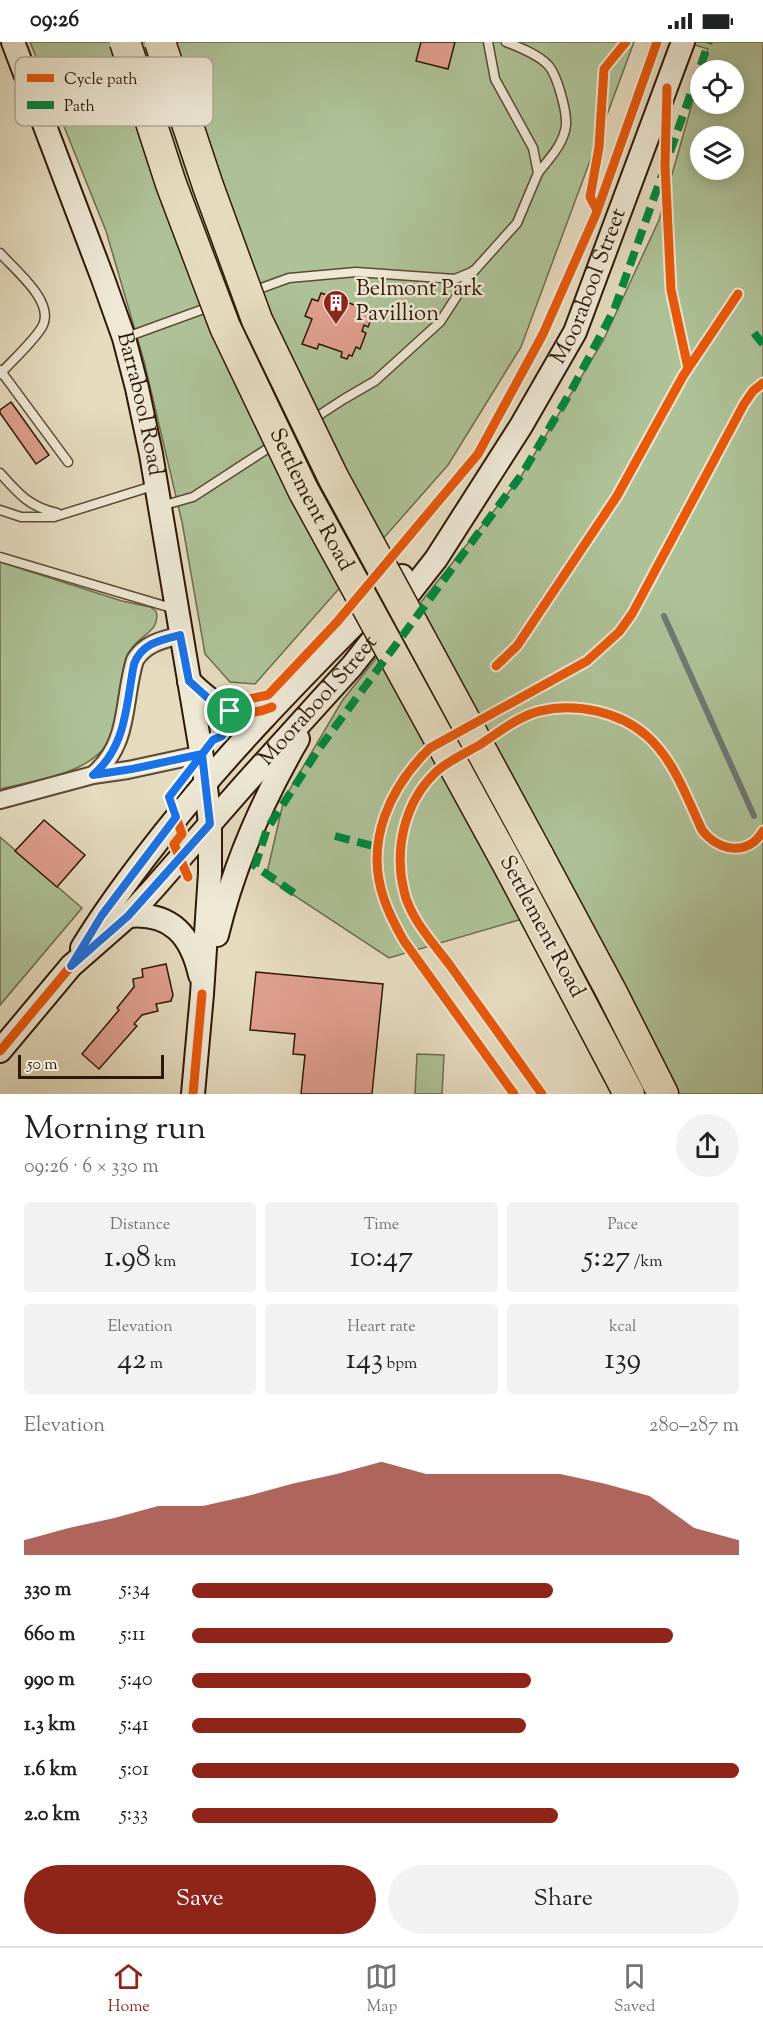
<!DOCTYPE html>
<meta charset="utf-8">
<style>
body{margin:0;font-family:"Sorts Mill Goudy",serif;background:#f2f2f2;color:#202124;height:100vh;display:flex;flex-direction:column;font-size:22px;white-space:nowrap}
*{box-sizing:border-box;margin:0}
p{font-size:20px;color:#757577}
.icon{flex:none;width:33px;height:33px;fill:none;stroke:currentColor;stroke-width:2;stroke-linecap:round;stroke-linejoin:round}
.map{position:relative;height:1052px;overflow:hidden}
.panel{display:flex;flex-direction:column;background:#fff;flex:1}
.panel>*{flex:none}
.controls{position:absolute;left:690px;top:18px;display:grid;gap:12px}
.controls a{display:grid;place-items:center;width:54px;height:54px;border-radius:50%;background:#fff;box-shadow:0 3px 15px #0003;font-size:30px}
.scale{position:absolute;left:18px;bottom:15px;width:146px;box-sizing:border-box;padding-left:6px;border:3px solid #2f1806;border-top:0;font-size:16px;line-height:21px;white-space:nowrap;color:#2f1806;-webkit-text-stroke:4px #eee8d5;paint-order:stroke}
.pin{position:absolute;display:grid;place-items:center;width:51px;height:51px;color:#fff;margin:-26px;border:3px solid #fff;border-radius:50%;box-shadow:0 2px 6px #0007}
.round{display:grid;place-items:center;flex:none;width:63px;height:63px;border-radius:32px;background:#f2f2f2}
.head{display:flex;align-items:center;justify-content:space-between;height:102px;padding:0 24px}
h1{font-size:33px;font-weight:600;line-height:45px}
.figures{display:grid;grid-template-columns:repeat(3,1fr);gap:9px;height:102px;padding:6px 24px}
.figures div{display:grid;align-content:center;border-radius:6px;background:#f2f2f2;text-align:center}
.figures b{font-size:30px;font-weight:600}
.figures small{font-size:16px;font-weight:400}
.figures p{font-size:16px}
.chart{height:168px;padding:12px 24px}
.chart p{display:flex;justify-content:space-between}
.chart svg{width:100%;height:108px;margin-top:6px;fill:#8f2418;opacity:.7}
.action{display:flex;gap:12px;margin-top:auto;padding:12px 24px}
.action a{flex:1;height:69px;border-radius:36px;background:#8f2418;color:#fff;font-size:24px;font-weight:600;line-height:69px;text-align:center}
.action a+a{background:#f2f2f2;color:#202124}
ul{padding:0 24px;list-style:none;font-size:20px}
li{display:grid;grid-template-columns:96px 72px 1fr;align-items:center;height:45px}
li i{height:15px;border-radius:8px;background:#8f2418}
.status{display:flex;justify-content:space-between;align-items:center;height:42px;padding:0 30px;background:#fff;direction:ltr}
.status svg{height:16px;fill:currentColor}
.tab-bar{display:flex;justify-content:space-around;align-items:center;height:84px;border-top:2px solid #e0e0e0;background:#fff;font-size:16px;color:#757577}
.tab-bar a{display:grid;justify-items:center;gap:3px}
.tab-bar .selected{color:#8f2418}
.map>svg:first-child{display:block}
.green{fill:#aec197;stroke:#6e6c4e;stroke-width:1.5;fill-rule:evenodd}
.lines{fill:none;stroke-linecap:round;stroke-linejoin:round}
.stream{stroke:#707874;stroke-width:6}
.building{fill:#df9f8f;stroke:#2f1806;stroke-width:1.5}
.lane-casing{stroke:#5c4934;stroke-width:11}
.street-casing{stroke:#5c4934;stroke-width:20}
.secondary-casing{stroke:#2f1806;stroke-width:26}
.highway-casing{stroke:#2f1806;stroke-width:33}
.lane{stroke:#eee8d5;stroke-width:8}
.street{stroke:#eee8d5;stroke-width:16}
.secondary{stroke:#eee8d5;stroke-width:22}
.highway{stroke:#e5dbbf;stroke-width:30}
.highway-bridge-casing{stroke:#2f1806;stroke-width:33;stroke-linecap:butt}
.highway-bridge{stroke:#e5dbbf;stroke-width:30}
.quiet{stroke:#00873e;stroke-width:8;stroke-dasharray:15 8;stroke-linecap:butt}
.cycleway-casing{stroke:#eee8d5;stroke-width:13}
.cycleway{stroke:#e8590c;stroke-width:9}
.route-casing{stroke:#fff;stroke-width:12}
.route{stroke:#1a73e8;stroke-width:8}
.labels{text-anchor:middle;dominant-baseline:central;stroke-width:5;stroke-linejoin:round;paint-order:stroke}
.street-label{font-size:22px;fill:#2f1806;stroke:#eee8d5}
.poi-label{font-size:22px;fill:#2f1806;stroke:#eee8d5;text-anchor:start}
.key{fill:#eee8d5;stroke:#b5aa97;stroke-width:1.5}
.key-label{font-size:16px;fill:#2f1806}
</style>
<div class="status"><b>09:26</b><svg viewBox="0 0 49 12"><path d="M0 12V9h3v3zM5 12V6h3v6zM10 12V3h3v9zM15 12V0h3v12zM26 1h20v11H26zM47 4h2v5h-2z"/></svg></div>
<div class="map">
<svg width="763" height="1052" viewBox="0 0 763 1052">
<rect width="100%" height="100%" fill="#e5dbbf"/>
<filter id="stains"><feTurbulence type="fractalNoise" baseFrequency=".00333" numOctaves="4"/><feColorMatrix values="0 0 0 0 .2 0 0 0 0 .09 0 0 0 0 .02 0 0 0 .5 -.17"/></filter>
<radialGradient id="worn" r=".72"><stop offset=".6" stop-color="#630" stop-opacity="0"/><stop offset="1" stop-color="#630" stop-opacity=".3"/></radialGradient>
<g class="green">
<polygon points="30,0 634,0 521,305 448,423 255,642 230,640 205,612 182,480 144,319 106,189"/>
<path d="M685,0h78v1052h-86l-97,-192 -191,56 -123,-81 18,-78 58,-98 178,-223 83,-137 56,-121 41,-144v28h34v-34h-32l6,-21zM700,94h34v34h-34z"/>
<path d="M0,520l122,39 28,6 6,4c6,23 -22,24 -30,47 -7,21 -6,46 -11,68 -10,47 -76,53 -115,63z"/>
<polygon points="0,795 82,866 0,963"/>
<polygon points="417,1012 444,1013 442,1052 415,1052"/>
</g>
<g class="lines">
<polyline class="stream" points="664,574 754,774"/>
</g>
<g class="building">
<polygon points="421,0 455,0 448,27 416,19"/>
<polygon points="321,251 374,270 368,285 364,283 362,289 366,291 360,307 356,305 352,314 349,313 347,317 341,315 342,310 319,302 317,307 302,302 312,277 305,274 312,257 318,259"/>
<polygon points="11,360 49,413 36,422 0,371 0,368"/>
<polygon points="44,778 85,813 57,845 15,809"/>
<polygon points="166,922 173,953 171,959 156,962 158,969 142,973 134,982 137,984 99,1027 82,1012 119,968 117,966 134,945 133,937 143,935 142,927"/>
<polygon points="256,930 383,942 372,1052 301,1052 305,1013 293,1012 295,992 250,988"/>
</g>
<g class="lines">
<defs>
<g id="lane">
<path d="M506,0c13,5 31,12 41,22 10,9 20,48 19,61 -2,19 -17,34 -28,48"/>
<path d="M0,211c15,17 54,48 43,72 -6,13 -32,37 -43,49"/>
<polyline points="124,296 289,236 356,230 455,237 474,229 517,181 538,131 533,106 495,37 488,0"/>
<polyline points="0,328 68,420"/>
<path d="M0,431c18,20 29,34 57,40"/>
<polyline points="161,464 193,455 344,357 375,339 440,280 473,229"/>
<polyline points="0,468 21,475 54,475 156,443"/>
<polyline points="0,515 175,567"/>
</g>
<g id="street">
<path d="M93,733c38,-32 29,-73 42,-115 11,-17 27,-20 46,-25"/>
<polyline points="0,758 93,733 128,728 202,712"/>
</g>
<g id="secondary">
<path id="s1" d="M13,0l90,237 21,59 13,50 14,66 53,315 6,55v49l-8,121 -9,100"/>
<path d="M189,639c25,25 48,41 83,26"/>
<path d="M128,874c43,-4 63,19 72,59"/>
<path d="M217,893c17,-71 45,-134 81,-196"/>
<path d="M82,906c20,-33 42,-63 65,-93 77,-101 166,-189 255,-279"/>
<path id="s2" d="M0,1009l71,-85 57,-50 25,-27 92,-105 107,-118 84,-107 85,-133 54,-94 108,-290"/>
</g>
<g id="highway">
<polyline points="538,813 611,949 663,1052"/>
<polyline points="511,828 629,1052"/>
</g>
</defs>
<use href="#lane" class="lane-casing"/>
<use href="#street" class="street-casing"/>
<use href="#secondary" class="secondary-casing"/>
<use href="#highway" class="highway-casing"/>
<use href="#lane" class="lane"/>
<use href="#street" class="street"/>
<use href="#secondary" class="secondary"/>
<use href="#highway" class="highway"/>
<defs>
<g id="highway-bridge">
<path id="s3" d="M125,0l46,142 54,143 78,163 208,380"/>
<polyline points="160,0 208,144 257,278 333,435 538,813"/>
</g>
</defs>
<use href="#highway-bridge" class="highway-bridge-casing"/>
<use href="#highway-bridge" class="highway-bridge"/>
<g class="quiet">
<polyline points="670,110 709,0"/>
<polyline points="754,291 763,302"/>
<polyline points="335,794 377,805"/>
<polyline points="294,851 255,824 267,787 318,708 522,432 570,351 614,268 662,133"/>
</g>
<defs>
<g id="cycleway">
<polyline points="667,46 665,124 671,248 688,326"/>
<polyline points="597,168 590,155 599,105 604,27 626,0"/>
<polyline points="496,624 517,604 617,454 683,334 738,252"/>
<path d="M189,639c25,25 48,41 83,26"/>
<polyline points="188,835 174,802 182,792 169,755 213,697 223,692 234,657 244,658 268,653 337,580 478,412 543,292 596,172 657,0"/>
<polyline points="0,1009 71,924 102,873 176,775"/>
<polyline points="193,1052 202,952"/>
<path d="M514,1052l-110,-153c-8,-14 -15,-27 -20,-42 -20,-57 6,-112 46,-151l157,-87 32,-29 13,-18 112,-210 9,-13 10,-8"/>
<path d="M542,1052c-31,-43 -62,-86 -93,-130 -16,-21 -39,-46 -45,-73 -10,-41 0,-88 31,-118 12,-12 31,-20 46,-29 18,-12 38,-28 59,-33 36,-9 80,1 107,25 27,24 40,62 55,94 16,21 46,27 61,1"/>
</g>
</defs>
<use href="#cycleway" class="cycleway-casing"/>
<use href="#cycleway" class="cycleway"/>
</g>
<g class="lines">
<defs>
<path id="route" d="M230,669l-20,-11 -21,-19 -9,-46c-19,5 -38,8 -46,29 -8,40 -7,82 -41,111l39,-6 70,-15 8,70 -82,92 -57,50 31,-51 74,-98 -7,-20 44,-57 9,-4 8,-25"/>
</defs>
<use href="#route" class="route-casing"/>
<use href="#route" class="route"/>
</g>
<defs>
<symbol id="building-pin" viewBox="-11 -11 22 30"><path d="M0 17L-7.5 6A9.5 9.5 0 1 1 7.5 6Z" fill="#8f2418" stroke="#eee8d5"/><path d="M-4-6H4V6H1V3H-1V6H-4ZM-2.5-4.3h1.7v1.8h-1.7ZM.8-4.3h1.7v1.8H.8ZM-2.5-1h1.7V.8h-1.7ZM.8-1h1.7V.8H.8Z" fill="#fff"/></symbol>
</defs>
<g fill-rule="evenodd">
<use href="#building-pin" x="321" y="246" width="30" height="40"/>
</g>
<g class="labels">
<g class="street-label">
<text stroke="none"><textPath href="#s2" startOffset="972">Moorabool Street</textPath></text>
<text stroke="none"><textPath href="#s1" startOffset="384">Barrabool Road</textPath></text>
<text stroke="none"><textPath href="#s3" startOffset="495">Settlement Road</textPath></text>
<text stroke="none"><textPath href="#s2" startOffset="474">Moorabool Street</textPath></text>
<text transform="translate(541 885) rotate(62)">Settlement Road</text>
</g>
<g class="poi-label">
<text x="356" y="248">Belmont Park<tspan x="356" dy="25">Pavillion</tspan></text>
</g>
</g>
<rect x="15" y="15" width="198" height="69" rx="9" class="key"/>
<rect x="27" y="32" width="27" height="8" fill="#e8590c"/>
<rect x="27" y="59" width="27" height="8" fill="#00873e"/>
<g class="key-label">
<text x="64" y="42">Cycle path</text>
<text x="64" y="69">Path</text>
</g>
<rect width="100%" height="100%" filter="url(#stains)"/>
<rect width="100%" height="100%" fill="url(#worn)"/>
</svg>
<div class="controls">
<a><svg class="icon" aria-label="locate" viewBox="0 0 24 24"><circle cx="12" cy="12" r="6"/><path d="M12 2v4M12 18v4M2 12h4M18 12h4"/></svg></a>
<a><svg class="icon" aria-label="layers" viewBox="0 0 24 24"><path d="M12 4l9 5-9 5-9-5zM3 14l9 5 9-5"/></svg></a>
</div>
<div class="scale">50 m</div>
<div class="pin" style="left:230px;top:669px;background:#1e9e55"><svg class="icon" aria-label="arrive" viewBox="0 0 24 24"><path d="M6 21V4h12l-3 4 3 4H6"/></svg></div>
</div>
<section class="panel">
<div class="head"><div><h1>Morning run</h1><p>09:26 · 6 × 330 m</p></div><a class="round"><svg class="icon" aria-label="share" viewBox="0 0 24 24"><path d="M12 15V3M7 8l5-5 5 5M5 13v7h14v-7"/></svg></a></div>
<div class="figures">
<div><p>Distance</p><b>1.98<small> km</small></b></div>
<div><p>Time</p><b>10:47</b></div>
<div><p>Pace</p><b>5:27<small> /km</small></b></div>
</div>
<div class="figures">
<div><p>Elevation</p><b>42<small> m</small></b></div>
<div><p>Heart rate</p><b>143<small> bpm</small></b></div>
<div><p>kcal</p><b>139</b></div>
</div>
<div class="chart"><p><span>Elevation</span>280–287 m</p>
<svg viewBox="0 0 160 44" preserveAspectRatio="none"><path d="M0 44V38L10 33L20 29L30 24L40 24L50 20L60 15L70 11L80 6L90 11L100 11L110 11L120 11L130 15L140 20L150 33L160 38V44z"/></svg>
</div>
<ul>
<li><b>330 m</b>5:34<i style="width:66%"></i></li>
<li><b>660 m</b>5:11<i style="width:88%"></i></li>
<li><b>990 m</b>5:40<i style="width:62%"></i></li>
<li><b>1.3 km</b>5:41<i style="width:61%"></i></li>
<li><b>1.6 km</b>5:01<i style="width:100%"></i></li>
<li><b>2.0 km</b>5:33<i style="width:67%"></i></li>
</ul>
<div class="action"><a>Save</a><a>Share</a></div>
</section>
<nav class="tab-bar">
<a class="selected"><svg class="icon" aria-label="home" viewBox="0 0 24 24"><path d="M3 11l9-7 9 7M6 9v11h12V9"/></svg>Home</a>
<a><svg class="icon" aria-label="map" viewBox="0 0 24 24"><path d="M3 6l6-2 6 2 6-2v14l-6 2-6-2-6 2zM9 4v14M15 6v14"/></svg>Map</a>
<a><svg class="icon" aria-label="saved" viewBox="0 0 24 24"><path d="M7 4h10v16l-5-4-5 4z"/></svg>Saved</a>
</nav>
